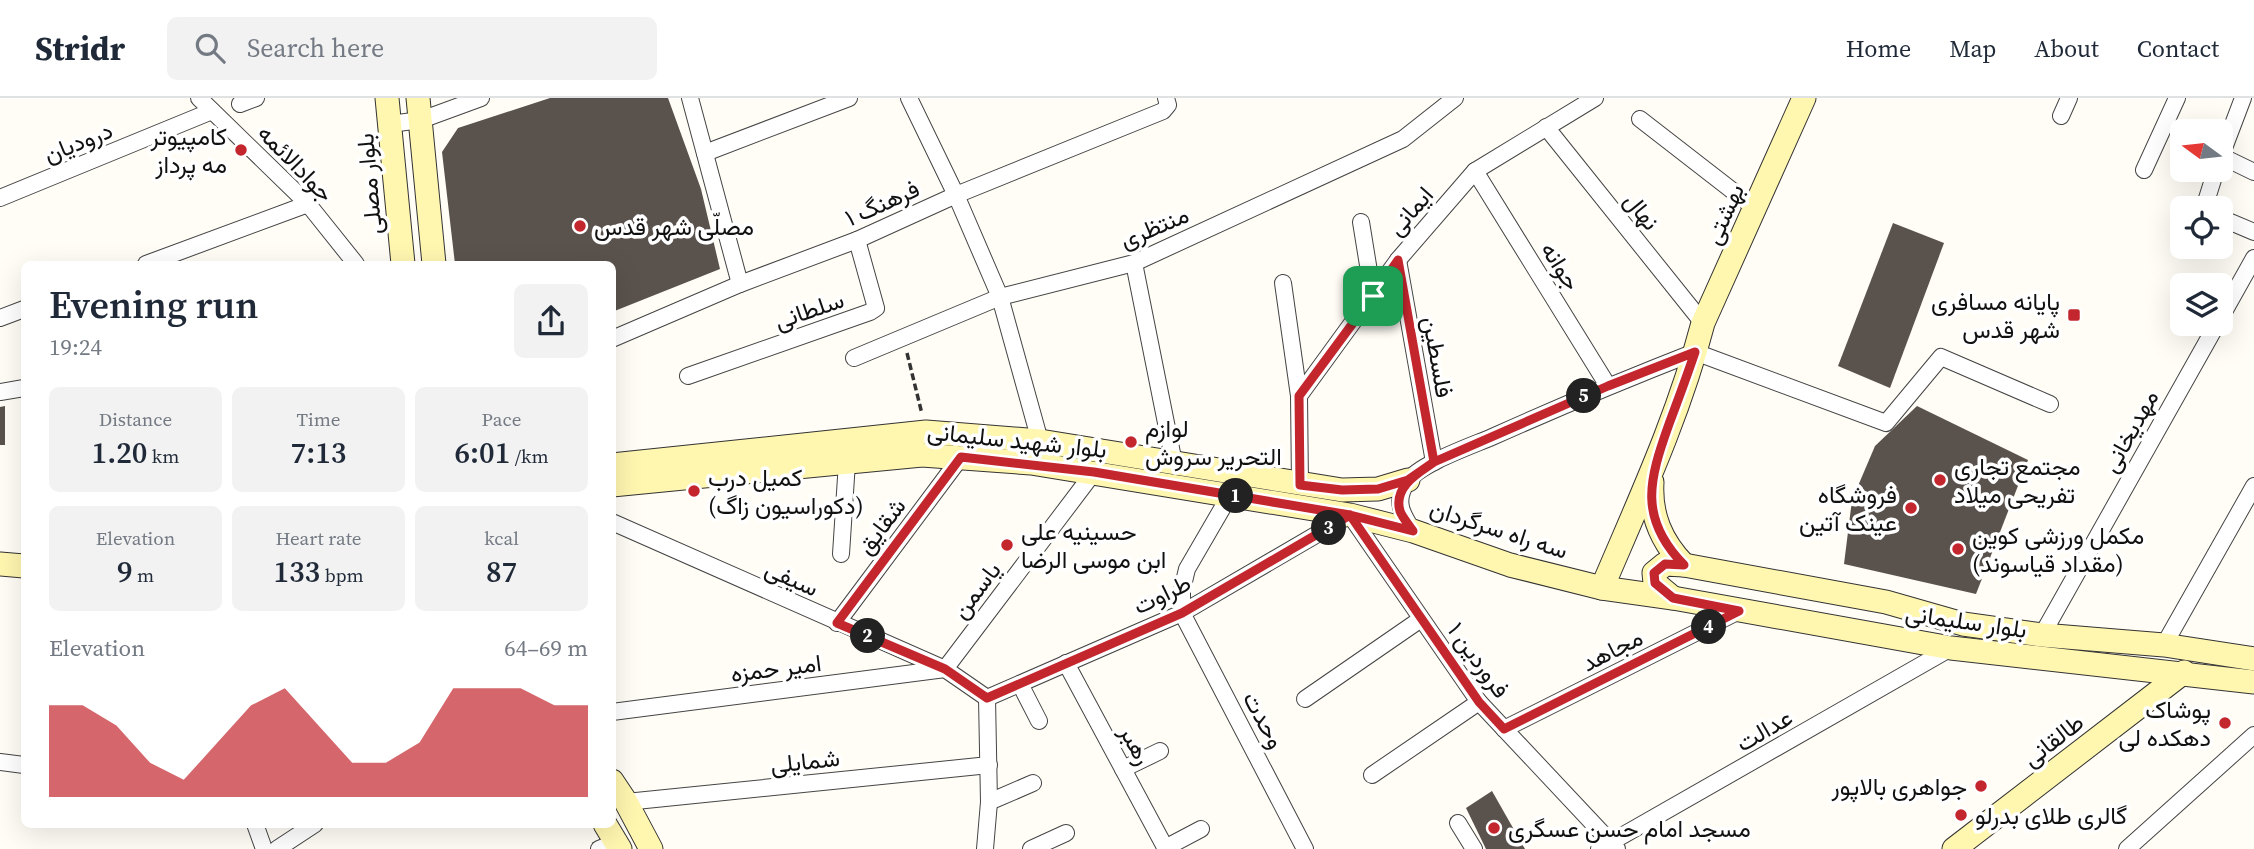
<!DOCTYPE html>
<meta charset="utf-8">
<style>
body{margin:0;font-family:"Source Serif 4",Vazirmatn,serif;background:#f2f2f3;color:#1f2937;height:100vh;display:flex;flex-direction:column;font-size:26px;white-space:nowrap}
*{box-sizing:border-box;margin:0}
p{font-size:23px;color:#747a83}
.icon{flex:none;width:38px;height:38px;fill:none;stroke:currentColor;stroke-width:2;stroke-linecap:round;stroke-linejoin:round}
.map{position:relative;flex:1;overflow:hidden}
.sheet{position:absolute;left:21px;top:163px;width:595px;height:567px;display:flex;flex-direction:column;background:#fff;border-radius:10px;box-shadow:0 7px 28px #0002}
.sheet>*{flex:none}
.needle{width:46px;rotate:285deg}
.fabs{position:absolute;left:2170px;top:21px;display:grid;gap:14px}
.fabs a{display:grid;place-items:center;width:63px;height:63px;border-radius:10px;background:#fff;box-shadow:0 7px 28px #0002;font-size:35px}
.pin{position:absolute;display:grid;place-items:center;width:60px;height:60px;color:#fff;margin:-30px;border-radius:14px;box-shadow:0 4px 10px #0006}
.km{position:absolute;width:35px;height:35px;margin:-18px;border-radius:50%;background:#222;color:#fff;font-size:19px;line-height:35px;text-align:center}
.round{display:grid;place-items:center;flex:none;width:74px;height:74px;border-radius:10px;background:#f2f2f3}
.overview{display:flex;align-items:center;justify-content:space-between;height:119px;padding:0 28px}
h1{font-size:38px;font-weight:600;line-height:52px}
.figures{display:grid;grid-template-columns:repeat(3,1fr);gap:10px;height:119px;padding:7px 28px}
.figures div{display:grid;align-content:center;border-radius:10px;background:#f2f2f3;text-align:center}
.figures b{font-size:30px;font-weight:600}
.figures small{font-size:19px;font-weight:400}
.figures p{font-size:19px}
.chart{height:196px;padding:14px 28px}
.chart p{display:flex;justify-content:space-between}
.chart svg{width:100%;height:126px;margin-top:7px;fill:#c4262e;opacity:.7}
header{display:flex;align-items:center;gap:42px;box-sizing:border-box;height:98px;padding:0 35px;background:#fff;border-bottom:2px solid #e0e1e3}
header strong{font-size:33px}
nav{display:flex;gap:38px;margin-inline-start:auto;font-size:24px}
.search{width:490px;height:63px;background:#f2f2f3;display:flex;align-items:center;gap:18px;box-sizing:border-box;padding:0 24px;border-radius:10px;color:#747a83;font-size:26px}
.map>svg:first-child{display:block}
.building{fill:#5a524d}
.lines{fill:none;stroke-linecap:round;stroke-linejoin:round}
.street-casing{stroke:#444;stroke-width:18}
.secondary-casing{stroke:#333;stroke-width:25}
.path{stroke:#333;stroke-width:3.5;stroke-dasharray:7 3.5;stroke-linecap:butt}
.street{stroke:#fff;stroke-width:16}
.secondary{stroke:#fff6b0;stroke-width:23}
.route-casing{stroke:#fff;stroke-width:14}
.route{stroke:#c4262e;stroke-width:9}
.poi-dot{fill:#c4262e;stroke:#fff;stroke-width:2.5}
.labels{text-anchor:middle;dominant-baseline:central;stroke-width:7;stroke-linejoin:round;paint-order:stroke}
.poi-label{font-size:24px;fill:#111;stroke:#fff;text-anchor:start}
.street-label{font-size:24px;fill:#111;stroke:#fff}
</style>
<header>
<strong>Stridr</strong>
<div class="search"><svg class="icon" aria-label="search" viewBox="0 0 24 24"><circle cx="10" cy="10" r="6"/><path d="M15 15l6 6"/></svg>Search here</div>
<nav><a>Home</a><a>Map</a><a>About</a><a>Contact</a></nav>
</header>
<div class="map">
<svg width="2254" height="751" viewBox="0 0 2254 751">
<rect width="100%" height="100%" fill="#fffdf5"/>
<g class="building">
<polygon points="550,0 668,0 701,91 720,171 612,214 612,166 455,166 442,54 458,30"/>
<polygon points="1893,125 1944,145 1890,290 1838,268"/>
<polygon points="5,308 5,347 0,347 0,309"/>
<polygon points="1917,308 2028,362 1976,496 1844,466 1852,402 1875,348"/>
<polygon points="1492,693 1525,751 1486,751 1466,710"/>
</g>
<g class="lines">
<defs>
<g id="street">
<polyline points="199,0 308,106 356,166"/>
<polyline points="690,0 740,186"/>
<polyline points="909,0 956,97 1000,199 1040,343"/>
<polyline points="240,6 256,0"/>
<polyline points="2061,18 2069,0"/>
<polyline points="1640,21 1756,111"/>
<polyline points="390,26 421,22 481,0"/>
<polyline points="1546,29 1703,225"/>
<polyline points="705,55 849,0"/>
<polyline points="2221,58 2243,0"/>
<polyline points="2221,58 2254,74"/>
<polyline points="2144,72 2177,0"/>
<polyline points="1475,73 1608,288"/>
<polyline points="0,100 212,13"/>
<polyline points="2204,110 2216,72"/>
<polyline points="2221,120 2254,134"/>
<polyline points="1361,124 1373,198"/>
<polyline points="1398,162 1434,364"/>
<polyline points="1134,165 1174,365"/>
<polyline points="146,166 308,106"/>
<polyline points="1283,185 1299,298 1300,387"/>
<polyline points="2221,219 2254,160"/>
<polyline points="0,220 24,211"/>
<polyline points="612,241 740,186 857,142 956,97 1163,13 1168,7 1166,0"/>
<polyline points="854,260 1000,199 1134,165 1403,41 1455,0"/>
<polyline points="688,278 870,214 876,210 857,142"/>
<polyline points="0,294 24,290"/>
<polyline points="1299,298 1398,162 1475,73 1595,0"/>
<polyline points="1230,397 1187,471 1182,492 1182,515 1305,751"/>
<polyline points="612,424 945,571 987,600"/>
<path d="M1413,433c-11,-17 -19,-30 -6,-49 12,-18 64,-36 85,-45 67,-30 134,-58 203,-85l191,71 55,-66 109,47"/>
<polyline points="841,456 847,364"/>
<polyline points="837,525 961,359"/>
<polyline points="2042,537 2217,226"/>
<polyline points="2164,547 2254,388"/>
<polyline points="1066,565 1166,751"/>
<polyline points="1020,586 1039,623"/>
<polyline points="987,600 1182,515 1350,417 1479,604 1617,751"/>
<polyline points="1305,601 1421,521"/>
<polyline points="612,614 945,571 1094,374"/>
<polyline points="1504,631 1739,513"/>
<polyline points="0,664 24,667"/>
<polyline points="1123,671 1160,653"/>
<polyline points="1372,677 1479,604"/>
<polyline points="626,704 989,667"/>
<polyline points="989,704 1033,685"/>
<polyline points="1458,725 1474,751"/>
<polyline points="255,726 264,751"/>
<polyline points="1165,750 1201,731"/>
<polyline points="277,751 315,726"/>
<polyline points="599,751 617,744"/>
<polyline points="985,751 989,704 987,600"/>
<polyline points="1031,751 1066,735"/>
<polyline points="1599,751 1951,550"/>
<polyline points="2127,751 2254,637"/>
</g>
<g id="secondary">
<polyline points="387,0 403,166"/>
<polyline points="418,0 434,166"/>
<polyline points="612,367 926,334 1040,343 1342,392 1378,391 1408,382"/>
<path d="M1652,384c-2,33 9,59 32,83"/>
<polyline points="612,387 922,357 1031,365 1350,417 1413,433 1510,467 1602,490 1673,500 1951,550 2254,584"/>
<polyline points="0,466 24,468"/>
<path d="M1602,490c37,-87 77,-173 101,-265l101,-225"/>
<polyline points="1673,500 1655,485 1654,475 1665,466 1684,467 1886,504 1963,526 2042,537 2164,547 2254,561"/>
<polyline points="612,683 626,704 651,751"/>
<polyline points="605,726 620,751"/>
<polyline points="1954,751 2184,574"/>
</g>
</defs>
<use href="#street" class="street-casing"/>
<use href="#secondary" class="secondary-casing"/>
<polyline class="path" points="907,255 922,316"/>
<use href="#street" class="street"/>
<use href="#secondary" class="secondary"/>
</g>
<g class="lines">
<defs>
<path id="route" d="M1373,198l25,-36 36,202c-16,11 -41,25 -34,49 2,6 9,14 13,20l-63,-16 -256,-43 -133,-15 -124,166 108,46 42,29 195,-85 168,-98 129,187 25,27 235,-118 -66,-13 -18,-15 -1,-10 11,-9 19,1c-46,-47 -35,-85 -15,-141 9,-24 18,-48 26,-72l-87,34 -174,76 -26,18 -30,9 -36,1 -42,-5 -1,-89 74,-100"/>
</defs>
<use href="#route" class="route-casing"/>
<use href="#route" class="route"/>
</g>
<g class="poi-dot">
<circle cx="241" cy="52" r="7"/>
<circle cx="580" cy="128" r="7"/>
<rect x="2067" y="210" width="14" height="14" rx="3.5"/>
<circle cx="1131" cy="344" r="7"/>
<circle cx="1940" cy="382" r="7"/>
<circle cx="694" cy="393" r="7"/>
<circle cx="1911" cy="410" r="7"/>
<circle cx="1007" cy="447" r="7"/>
<circle cx="1958" cy="451" r="7"/>
<circle cx="2225" cy="625" r="7"/>
<circle cx="1981" cy="688" r="7"/>
<circle cx="1961" cy="717" r="7"/>
<circle cx="1494" cy="730" r="7"/>
</g>
<g class="labels">
<g class="poi-label">
<text x="227" y="38" text-anchor="end">کامپیوتر<tspan x="227" dy="28">مه پرداز</tspan></text>
<text x="594" y="128">مصلّی شهر قدس</text>
<text x="2060" y="203" text-anchor="end">پایانه مسافری<tspan x="2060" dy="28">شهر قدس</tspan></text>
<text x="1145" y="330">لوازم<tspan x="1145" dy="28">التحریر سروش</tspan></text>
<text x="1954" y="368">مجتمع تجاری<tspan x="1954" dy="28">تفریحی میلاد</tspan></text>
<text x="708" y="379">کمیل درب<tspan x="708" dy="28">(دکوراسیون زاگ)</tspan></text>
<text x="1897" y="396" text-anchor="end">فروشگاه<tspan x="1897" dy="28">عینک آتین</tspan></text>
<text x="1021" y="433">حسینیه علی<tspan x="1021" dy="28">ابن موسی الرضا</tspan></text>
<text x="1972" y="437">مکمل ورزشی کوین<tspan x="1972" dy="28">(مقداد قیاسوند)</tspan></text>
<text x="2211" y="611" text-anchor="end">پوشاک<tspan x="2211" dy="28">دهکده لی</tspan></text>
<text x="1967" y="688" text-anchor="end">جواهری بالاپور</text>
<text x="1975" y="717">گالری طلای بدرلو</text>
<text x="1508" y="730">مسجد امام حسن عسگری</text>
</g>
<g class="street-label">
<text transform="translate(78 44) rotate(-22)">درودیان</text>
<text transform="translate(296 65) rotate(46)">جوادالائمه</text>
<text transform="translate(369 86) rotate(-95)">بلوار مصلی</text>
<text transform="translate(882 105) rotate(-24)">فرهنگ ۱</text>
<text transform="translate(1410 113) rotate(-49)">ایمانی</text>
<text transform="translate(1642 113) rotate(51)">نهال</text>
<text transform="translate(1724 116) rotate(-66)">بهشتی</text>
<text transform="translate(1154 129) rotate(-23)">منتظری</text>
<text transform="translate(1561 168) rotate(58)">جوانه</text>
<text transform="translate(809 212) rotate(-19)">سلطانی</text>
<text transform="translate(1438 259) rotate(80)">فلسطین</text>
<text transform="translate(2130 333) rotate(-61)">مهدیخانی</text>
<text transform="translate(1017 342) rotate(6)">بلوار شهید سلیمانی</text>
<text transform="translate(881 428) rotate(-53)">شقایق</text>
<text transform="translate(1499 431) rotate(18)">سه راه سرگردان</text>
<text transform="translate(792 480) rotate(24)">سیفی</text>
<text transform="translate(976 492) rotate(-53)">یاسمن</text>
<text transform="translate(1162 496) rotate(-26)">طراوت</text>
<text transform="translate(1966 523) rotate(8)">بلوار سلیمانی</text>
<text transform="translate(1612 552) rotate(-27)">مجاهد</text>
<text transform="translate(1479 562) rotate(54)">فروردین ۱</text>
<text transform="translate(776 570) rotate(-7)">امیر حمزه</text>
<text transform="translate(1264 622) rotate(62)">وحدت</text>
<text transform="translate(1764 632) rotate(-30)">عدالت</text>
<text transform="translate(2053 642) rotate(-38)">طالقانی</text>
<text transform="translate(1136 647) rotate(62)">رهبر</text>
<text transform="translate(805 663) rotate(-6)">شمایلی</text>
</g>
</g>
</svg>
<div class="fabs">
<a><svg class="needle" viewBox="-14 -14 28 28"><path d="M0-13l5 13h-10z" fill="#e53935"/><path d="M0 13l5-13h-10z" fill="#747a83"/></svg></a>
<a><svg class="icon" aria-label="locate" viewBox="0 0 24 24"><circle cx="12" cy="12" r="6"/><path d="M12 2v4M12 18v4M2 12h4M18 12h4"/></svg></a>
<a><svg class="icon" aria-label="layers" viewBox="0 0 24 24"><path d="M12 4l9 5-9 5-9-5zM3 14l9 5 9-5"/></svg></a>
</div>
<div class="pin" style="left:1373px;top:198px;background:#1e9e55"><svg class="icon" aria-label="arrive" viewBox="0 0 24 24"><path d="M6 21V4h12l-3 4 3 4H6"/></svg></div>
<b class="km" style="left:1236px;top:398px">1</b>
<b class="km" style="left:868px;top:538px">2</b>
<b class="km" style="left:1329px;top:430px">3</b>
<b class="km" style="left:1709px;top:529px">4</b>
<b class="km" style="left:1584px;top:298px">5</b>
<section class="sheet">
<div class="overview"><div><h1>Evening run</h1><p>19:24</p></div><a class="round"><svg class="icon" aria-label="share" viewBox="0 0 24 24"><path d="M12 15V3M7 8l5-5 5 5M5 13v7h14v-7"/></svg></a></div>
<div class="figures">
<div><p>Distance</p><b>1.20<small> km</small></b></div>
<div><p>Time</p><b>7:13</b></div>
<div><p>Pace</p><b>6:01<small> /km</small></b></div>
</div>
<div class="figures">
<div><p>Elevation</p><b>9<small> m</small></b></div>
<div><p>Heart rate</p><b>133<small> bpm</small></b></div>
<div><p>kcal</p><b>87</b></div>
</div>
<div class="chart"><p><span>Elevation</span>64–69 m</p>
<svg viewBox="0 0 160 44" preserveAspectRatio="none"><path d="M0 44V12L10 12L20 19L30 32L40 38L50 25L60 12L70 6L80 19L90 32L100 32L110 25L120 6L130 6L140 6L150 12L160 12V44z"/></svg>
</div>
</section>
</div>
